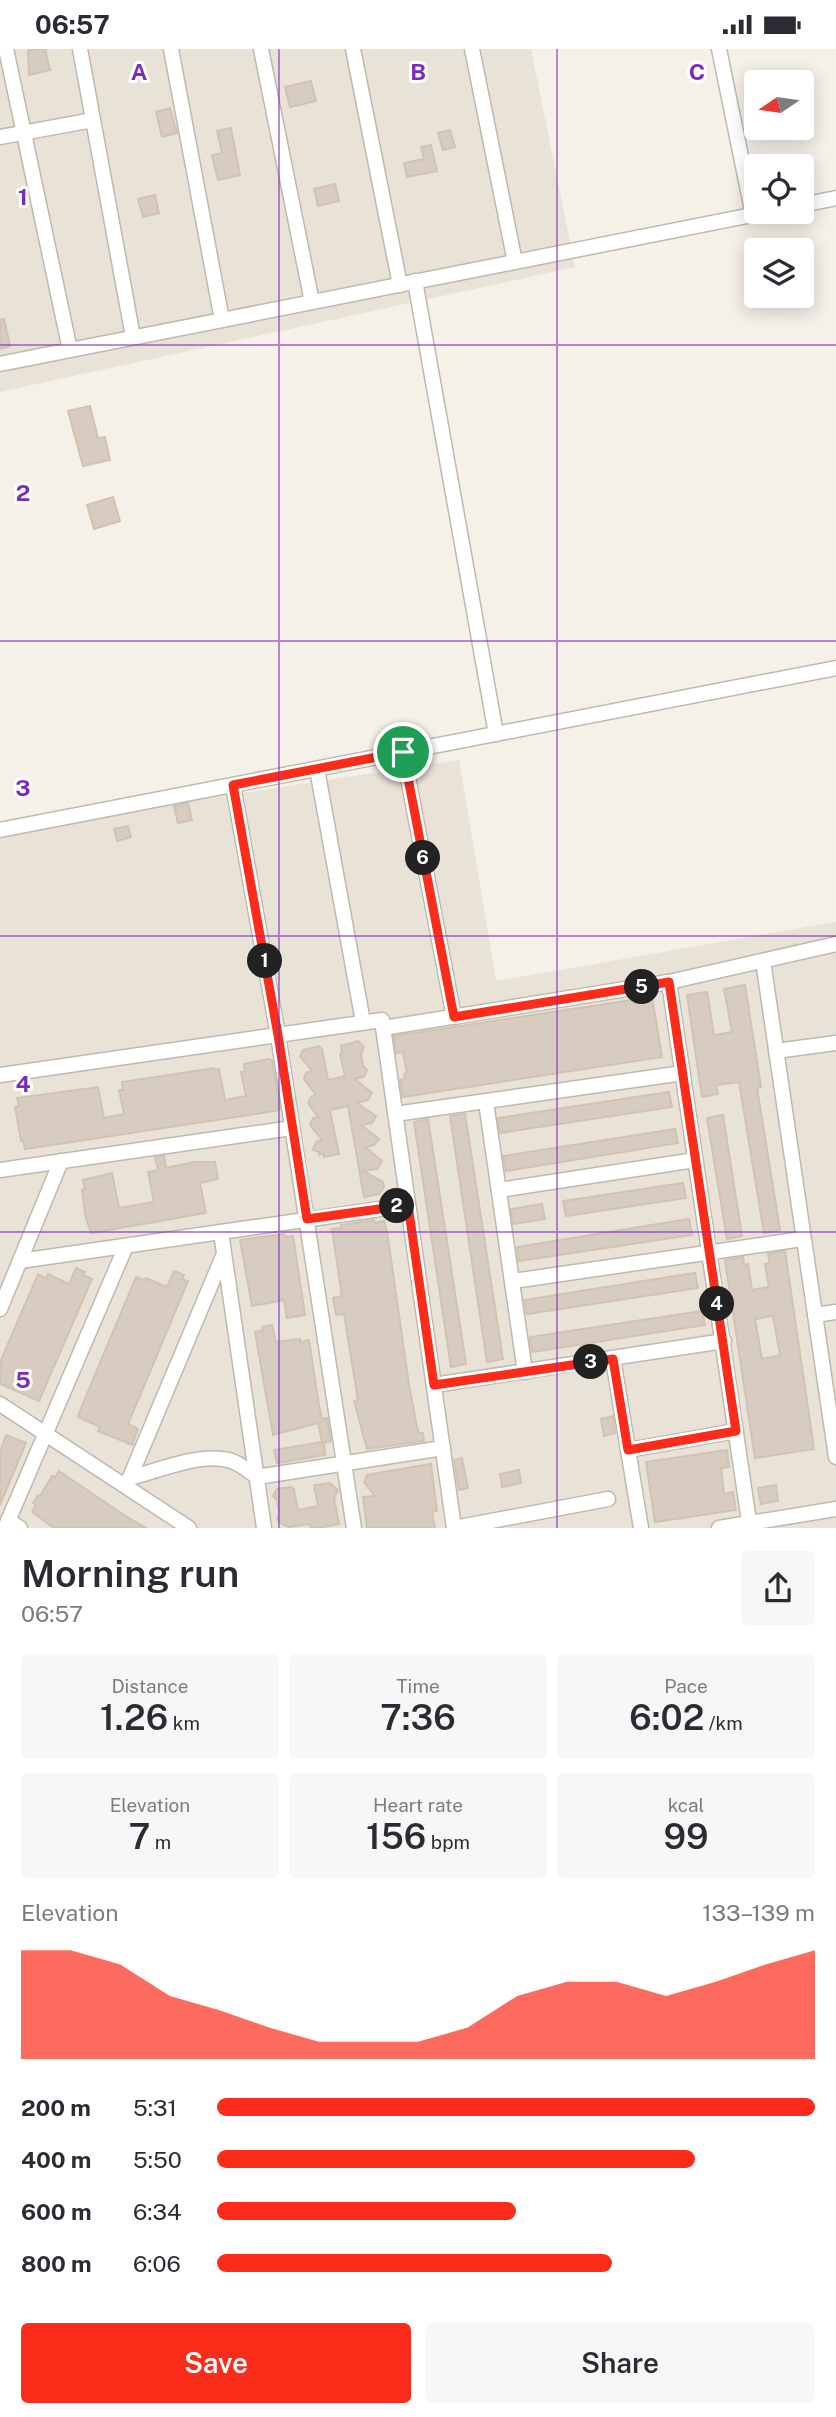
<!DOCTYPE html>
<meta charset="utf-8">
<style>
body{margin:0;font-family:"Public Sans",sans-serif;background:#f7f7f7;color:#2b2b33;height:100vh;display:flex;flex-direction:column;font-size:26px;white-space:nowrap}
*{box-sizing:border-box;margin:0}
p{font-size:23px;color:#7c7c81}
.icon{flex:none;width:38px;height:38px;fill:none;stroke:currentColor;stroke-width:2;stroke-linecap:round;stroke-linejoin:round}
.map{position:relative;height:1479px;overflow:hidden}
.details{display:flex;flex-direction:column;background:#fff;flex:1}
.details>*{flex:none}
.needle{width:46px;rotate:257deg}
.fabs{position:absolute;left:744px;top:21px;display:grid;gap:14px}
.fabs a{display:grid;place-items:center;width:70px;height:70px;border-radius:7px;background:#fff;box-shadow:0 4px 18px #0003;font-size:35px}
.pin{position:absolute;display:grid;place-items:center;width:60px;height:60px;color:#fff;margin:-30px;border:4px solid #fff;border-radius:50%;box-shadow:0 2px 7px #0007}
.km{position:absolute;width:35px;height:35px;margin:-18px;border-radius:50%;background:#222;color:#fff;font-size:19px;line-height:35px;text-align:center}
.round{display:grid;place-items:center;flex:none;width:74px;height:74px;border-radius:7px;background:#f7f7f7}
.head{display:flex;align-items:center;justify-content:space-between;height:119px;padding:0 21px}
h1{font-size:38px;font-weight:600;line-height:52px}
.stats{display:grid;grid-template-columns:repeat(3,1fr);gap:10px;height:119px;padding:7px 21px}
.stats div{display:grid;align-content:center;border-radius:7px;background:#f7f7f7;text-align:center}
.stats b{font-size:35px;font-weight:600}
.stats small{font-size:19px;font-weight:400}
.stats p{font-size:19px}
.chart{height:196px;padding:14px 21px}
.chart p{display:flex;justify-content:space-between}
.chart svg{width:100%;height:126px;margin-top:7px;fill:#fb2d1a;opacity:.7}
.cta{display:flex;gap:14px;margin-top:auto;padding:14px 21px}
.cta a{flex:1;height:80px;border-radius:7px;background:#fb2d1a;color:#fff;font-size:28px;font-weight:600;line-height:80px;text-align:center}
.cta a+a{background:#f7f7f7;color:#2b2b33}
ul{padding:0 21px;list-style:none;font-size:23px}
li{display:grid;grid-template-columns:112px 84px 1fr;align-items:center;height:52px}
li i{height:18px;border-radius:9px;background:#fb2d1a}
.status{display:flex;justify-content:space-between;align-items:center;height:49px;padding:0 35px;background:#fff;direction:ltr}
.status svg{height:19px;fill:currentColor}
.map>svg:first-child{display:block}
.residential{fill:#e9e2d7}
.building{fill:#d7ccbf;stroke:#d1c3b2;stroke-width:2;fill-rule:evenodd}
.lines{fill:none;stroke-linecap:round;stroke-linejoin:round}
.minor-casing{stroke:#c0b8ac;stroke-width:17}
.minor{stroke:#fff;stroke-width:14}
.route-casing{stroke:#fff;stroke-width:14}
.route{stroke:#fb2d1a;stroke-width:9}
.grid{fill:none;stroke:#7b2cbf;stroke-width:2;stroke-opacity:0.55}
.grid-label{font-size:23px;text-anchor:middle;font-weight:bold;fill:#7b2cbf;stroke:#fff;stroke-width:6;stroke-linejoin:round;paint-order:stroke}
</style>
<div class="status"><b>06:57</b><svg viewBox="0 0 49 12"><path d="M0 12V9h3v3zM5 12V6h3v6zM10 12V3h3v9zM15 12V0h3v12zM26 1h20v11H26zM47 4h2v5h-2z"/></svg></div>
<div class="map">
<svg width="836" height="1479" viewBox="0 0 836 1479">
<rect width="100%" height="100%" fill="#f5f1e9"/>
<g class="residential">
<polygon points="0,0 531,0 575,218 0,343"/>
<polygon points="459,711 496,932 836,873 836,1479 0,1479 0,781"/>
</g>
<g class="building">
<polygon points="45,0 50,21 29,26 28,1"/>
<polygon points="311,32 316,52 290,58 285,38"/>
<polygon points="170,59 177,84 162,88 156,63"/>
<polygon points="231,79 240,126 218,131 212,106 222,104 217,82"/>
<polygon points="450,81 455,98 443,101 438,84"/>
<polygon points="431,96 437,122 407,128 404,114 424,110 421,98"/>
<polygon points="335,135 339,152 318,157 314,140"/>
<polygon points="155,146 159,164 143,168 138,150"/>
<polygon points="4,270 10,297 0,300 0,271"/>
<polygon points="90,357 98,389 105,388 110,411 83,417 68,362"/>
<polygon points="113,448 120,472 94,480 87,456"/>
<polygon points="188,754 192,771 178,774 174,757"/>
<polygon points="128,777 131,788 117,792 114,780"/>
<polygon points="745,936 761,1038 757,1039 780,1181 764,1184 739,1033 716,1036 718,1045 702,1048 687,946 707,943 714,986 732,983 724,940"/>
<polygon points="652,948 662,1008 403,1048 400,1031 405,1030 404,1025 407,1024 403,1003 396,1004 394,987"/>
<polygon points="358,992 364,998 361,1005 363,1017 367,1021 364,1028 355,1030 372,1044 368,1051 357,1054 376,1067 372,1074 361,1076 379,1090 374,1096 365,1098 382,1112 377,1120 363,1122 383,1133 384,1138 379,1145 364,1148 348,1057 330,1061 339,1105 324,1108 324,1105 319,1106 319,1103 313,1101 316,1093 322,1091 310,1076 313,1069 318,1068 308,1054 311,1048 316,1046 304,1030 306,1024 312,1022 300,1007 303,1001 319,997 322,1000 328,1031 345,1027 340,1005 342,1004 341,997"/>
<polygon points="268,1010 272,1011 280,1060 275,1062 25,1100 23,1091 21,1092 15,1058 19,1057 17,1049 98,1038 104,1069 124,1065 119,1041 123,1041 122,1033 214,1019 215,1021 219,1020 225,1051 246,1047 241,1023 245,1023 244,1015"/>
<polygon points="669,1043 672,1058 500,1084 498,1069"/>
<polygon points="465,1065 503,1310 487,1313 450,1067"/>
<polygon points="723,1066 742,1187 727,1190 707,1069"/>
<polygon points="428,1070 466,1315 451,1318 414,1073"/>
<polygon points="675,1080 678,1094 506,1122 503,1107"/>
<polygon points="164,1107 166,1119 194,1113 215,1113 218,1130 200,1134 206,1164 91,1184 85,1165 82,1141 85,1140 83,1131 112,1124 119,1159 154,1153 148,1123 158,1121 155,1108"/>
<polygon points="683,1134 686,1149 566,1167 563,1152"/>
<polygon points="542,1155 545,1170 513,1175 511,1160"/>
<polygon points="689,1170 692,1186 519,1212 517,1198"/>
<polygon points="374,1171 375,1174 384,1172 387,1182 409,1336 417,1378 419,1384 423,1384 424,1392 367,1400 354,1352 358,1351 344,1265 336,1266 333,1249 342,1247 332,1180 341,1179 341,1176"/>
<polygon points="284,1185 285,1188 293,1187 305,1266 287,1269 284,1251 252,1257 240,1191"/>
<path d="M785,1202l29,198 -59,9 -30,-198 18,-3 1,8 4,-1 4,26 17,-3 -4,-23 5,-1 -2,-9zM773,1267l7,39 -18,4 -7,-40z"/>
<polygon points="76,1219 85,1223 83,1226 92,1230 39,1352 0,1335 1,1311 38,1225 46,1229 48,1225 69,1235"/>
<polygon points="174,1222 184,1226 182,1230 188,1232 128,1375 138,1380 132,1396 98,1382 100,1378 78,1368 79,1364 136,1228 144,1231 146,1229 167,1238"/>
<polygon points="695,1224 698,1239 527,1265 524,1251"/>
<polygon points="702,1262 705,1276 532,1303 530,1288"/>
<polygon points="272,1276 276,1293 300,1290 300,1293 309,1291 319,1357 322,1370 327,1369 331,1392 324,1394 325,1406 277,1414 274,1401 322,1393 318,1374 273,1386 255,1283 263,1281 262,1278"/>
<polygon points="613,1367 615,1384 604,1387 601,1370"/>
<polygon points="6,1386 26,1394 0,1456 0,1403"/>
<polygon points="727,1401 729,1418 721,1419 724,1445 733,1443 736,1461 655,1473 646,1413"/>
<polygon points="462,1409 468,1439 459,1441 454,1411"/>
<polygon points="431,1415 437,1462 432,1463 435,1479 367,1479 363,1448 375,1447 364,1433 367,1426"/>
<polygon points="519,1421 521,1434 502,1438 500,1425"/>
<polygon points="59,1422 124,1466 146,1479 54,1479 32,1463 36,1456 33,1454 38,1446 40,1447 52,1427 55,1428"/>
<polygon points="330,1434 338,1441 334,1449 339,1475 318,1479 311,1479 310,1475 289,1478 282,1475 277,1470 279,1464 277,1451 273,1447 277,1440 291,1438 294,1440 298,1461 318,1457 314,1436"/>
<polygon points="776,1436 778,1452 761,1455 758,1439"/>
</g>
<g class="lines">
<defs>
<g id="minor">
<polyline points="6,0 70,301"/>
<polyline points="80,0 133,288"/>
<polyline points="171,0 222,271"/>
<polyline points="261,0 312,253"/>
<polyline points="353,0 400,236"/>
<polyline points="472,0 515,213"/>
<polyline points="719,0 753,166"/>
<polyline points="0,88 93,71"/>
<polyline points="802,156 836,149"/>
<polyline points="415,232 496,685"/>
<polyline points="0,315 767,163"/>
<polyline points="403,703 454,968"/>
<polyline points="317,720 363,973"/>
<polyline points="233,736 278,986 354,1479"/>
<polyline points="0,781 836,619"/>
<polyline points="763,912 836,1408"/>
<polyline points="669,933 750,1479"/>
<polyline points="383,979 669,933 836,895"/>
<polyline points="776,1002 836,994"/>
<polyline points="0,1026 382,971 454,1479"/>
<polyline points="486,1053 525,1323"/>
<polyline points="395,1065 683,1024"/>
<polyline points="0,1121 292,1079"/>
<polyline points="499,1141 695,1111"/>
<polyline points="221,1183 264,1479"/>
<polyline points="20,1212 408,1156"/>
<polyline points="513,1232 802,1190"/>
<polyline points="0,1260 61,1112"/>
<polyline points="815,1266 836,1263"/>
<polyline points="613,1310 641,1479"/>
<polyline points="434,1336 724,1292"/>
<polyline points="0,1355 189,1479"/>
<polyline points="628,1401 736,1382"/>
<path d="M130,1429c26,-7 65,-23 92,-19 14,1 24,10 35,18l186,-29"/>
<polyline points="128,1433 223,1207"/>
<polyline points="8,1471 20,1479"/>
<polyline points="5,1479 126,1197"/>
<polyline points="454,1479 608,1450"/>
<polyline points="719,1479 836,1460"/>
</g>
</defs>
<use href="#minor" class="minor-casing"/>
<use href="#minor" class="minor"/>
</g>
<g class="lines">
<defs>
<polygon id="route" points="403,703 454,968 669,933 736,1382 628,1401 613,1310 434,1336 408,1156 307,1170 278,986 233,736"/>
</defs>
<use href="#route" class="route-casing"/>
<use href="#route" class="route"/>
</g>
<path class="grid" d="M279,0v1479M557,0v1479M0,296h836M0,592h836M0,887h836M0,1183h836"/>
<g class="grid-label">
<text x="139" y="31">A</text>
<text x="418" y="31">B</text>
<text x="697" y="31">C</text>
<text x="23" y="156">1</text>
<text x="23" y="452">2</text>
<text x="23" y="747">3</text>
<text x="23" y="1043">4</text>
<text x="23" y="1339">5</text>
</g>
</svg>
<div class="fabs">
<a><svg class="needle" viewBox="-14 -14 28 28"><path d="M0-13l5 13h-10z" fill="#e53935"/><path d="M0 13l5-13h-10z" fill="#7c7c81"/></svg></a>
<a><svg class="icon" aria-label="locate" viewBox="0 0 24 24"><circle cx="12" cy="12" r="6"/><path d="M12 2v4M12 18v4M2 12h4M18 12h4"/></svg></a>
<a><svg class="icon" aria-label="layers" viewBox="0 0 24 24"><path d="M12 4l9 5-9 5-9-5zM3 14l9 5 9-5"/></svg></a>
</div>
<div class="pin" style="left:403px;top:703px;background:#1e9e55"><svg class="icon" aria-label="arrive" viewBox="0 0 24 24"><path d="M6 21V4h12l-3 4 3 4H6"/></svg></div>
<b class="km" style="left:265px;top:912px">1</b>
<b class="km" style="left:397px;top:1157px">2</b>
<b class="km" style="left:591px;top:1313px">3</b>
<b class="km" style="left:717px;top:1255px">4</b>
<b class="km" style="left:642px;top:938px">5</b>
<b class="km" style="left:423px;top:809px">6</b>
</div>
<section class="details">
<div class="head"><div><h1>Morning run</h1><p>06:57</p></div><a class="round"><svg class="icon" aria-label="share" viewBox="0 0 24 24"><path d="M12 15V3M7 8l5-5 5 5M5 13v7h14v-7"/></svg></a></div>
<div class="stats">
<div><p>Distance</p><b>1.26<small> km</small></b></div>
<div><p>Time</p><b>7:36</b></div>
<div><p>Pace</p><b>6:02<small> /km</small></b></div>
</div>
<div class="stats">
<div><p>Elevation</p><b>7<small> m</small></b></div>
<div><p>Heart rate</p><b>156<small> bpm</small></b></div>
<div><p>kcal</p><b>99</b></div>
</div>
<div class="chart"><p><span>Elevation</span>133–139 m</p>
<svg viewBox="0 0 160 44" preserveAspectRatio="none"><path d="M0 44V6L10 6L20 11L30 22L40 27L50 33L60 38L70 38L80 38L90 33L100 22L110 17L120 17L130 22L140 17L150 11L160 6V44z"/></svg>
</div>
<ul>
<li><b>200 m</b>5:31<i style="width:100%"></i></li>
<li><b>400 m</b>5:50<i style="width:80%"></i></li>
<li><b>600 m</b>6:34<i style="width:50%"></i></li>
<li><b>800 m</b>6:06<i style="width:66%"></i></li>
</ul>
<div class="cta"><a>Save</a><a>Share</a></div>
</section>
